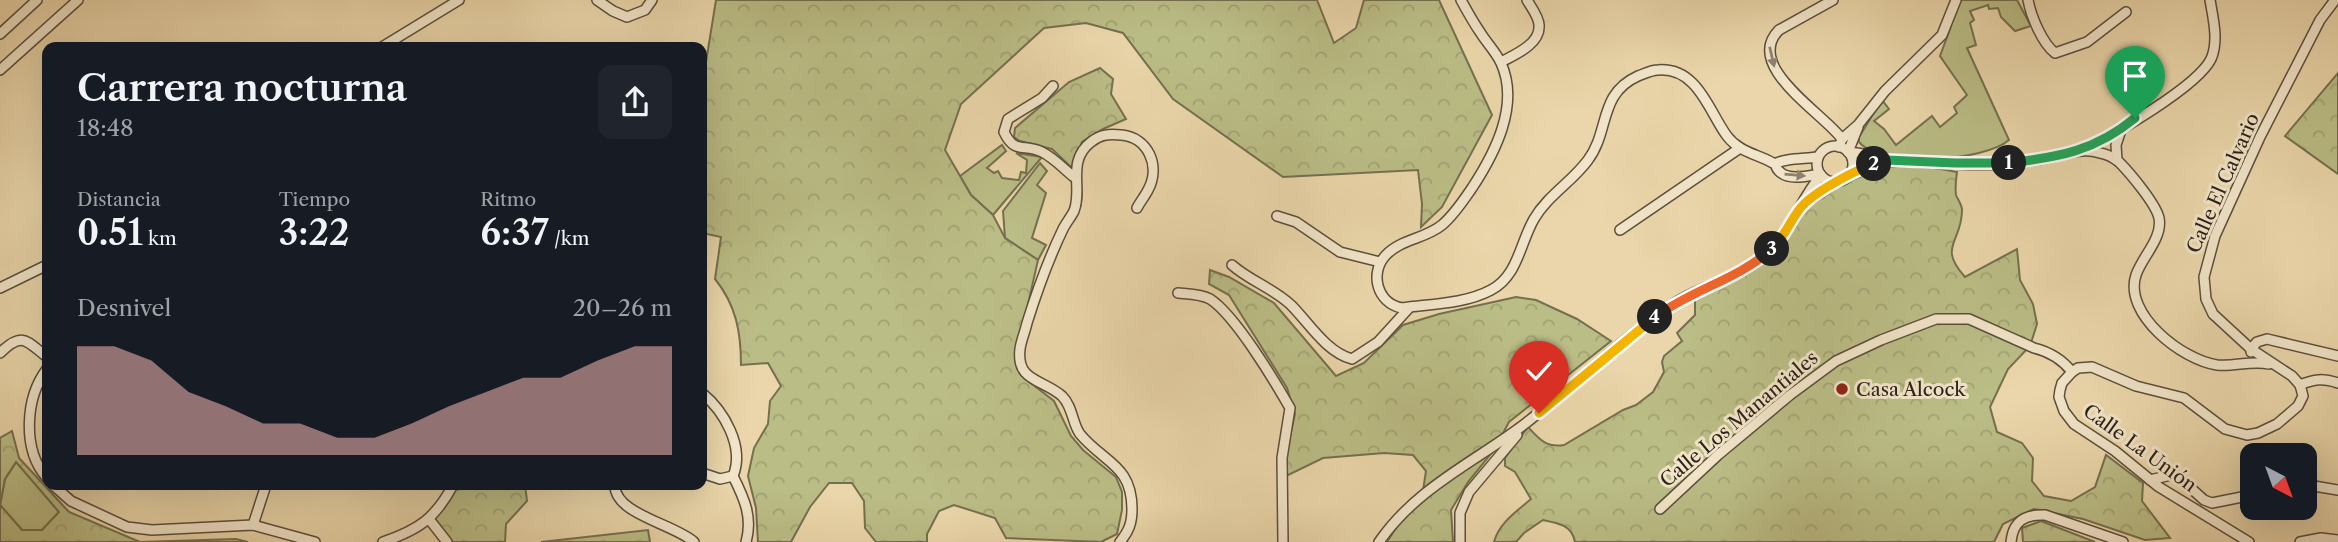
<!DOCTYPE html>
<html lang="es">
<meta charset="utf-8">
<style>
body{margin:0;font-family:"Libre Caslon Text",serif;background:#20242c;color:#f1f3f6;height:100vh;display:flex;flex-direction:column;font-size:26px;white-space:nowrap}
*{box-sizing:border-box;margin:0}
p{font-size:23px;color:#9ea1a6}
.icon{flex:none;width:38px;height:38px;fill:none;stroke:currentColor;stroke-width:2;stroke-linecap:round;stroke-linejoin:round}
.map{position:relative;flex:1;overflow:hidden}
.panel{position:absolute;left:42px;top:42px;width:665px;height:448px;display:flex;flex-direction:column;background:#171b24;border-radius:14px;box-shadow:0 7px 28px #0002}
.panel>*{flex:none}
.needle{width:46px;rotate:139deg}
.buttons{position:absolute;left:2240px;top:443px;display:grid;gap:14px}
.buttons a{display:grid;place-items:center;width:77px;height:77px;border-radius:14px;background:#171b24;box-shadow:0 7px 28px #0002;font-size:35px}
.pin{position:absolute;display:grid;place-items:center;width:60px;height:60px;color:#fff;margin:-72px -30px;border-radius:50% 50% 50% 0;rotate:-45deg;box-shadow:0 0 7px #0007}
.pin .icon{rotate:45deg}
.km{position:absolute;width:35px;height:35px;margin:-18px;border-radius:50%;background:#222;color:#fff;font-size:19px;line-height:35px;text-align:center}
.round{display:grid;place-items:center;flex:none;width:74px;height:74px;border-radius:14px;background:#20242c}
.overview{display:flex;align-items:center;justify-content:space-between;height:119px;padding:0 35px}
h1{font-size:38px;font-weight:600;line-height:52px}
.stats{display:grid;grid-template-columns:repeat(3,1fr);gap:10px;height:119px;padding:7px 35px}
.stats div{display:grid;align-content:center}
.stats b{font-size:35px;font-weight:600}
.stats small{font-size:19px;font-weight:400}
.stats p{font-size:19px}
.chart{height:196px;padding:14px 35px}
.chart p{display:flex;justify-content:space-between}
.chart svg{width:100%;height:126px;margin-top:7px;fill:#c59692;opacity:.7}
.map>svg:first-child{display:block}
.grass{fill:#bbbd86;stroke:#74704f;stroke-width:2}
.forest{fill:url(#forest-crowns);stroke:#74704f;stroke-width:2;fill-rule:evenodd}
.lines{fill:none;stroke-linecap:round;stroke-linejoin:round}
.street-casing{stroke:#5c4f3c;stroke-width:12}
.street{stroke:#f1e4c8;stroke-width:9}
.oneway{fill:#8e8370}
.split-1-casing{stroke:#fff;stroke-width:14}
.split-2-casing{stroke:#fff;stroke-width:14}
.split-3-casing{stroke:#fff;stroke-width:14}
.split-4-casing{stroke:#fff;stroke-width:14}
.split-5-casing{stroke:#fff;stroke-width:14}
.split-1{stroke:#22a559;stroke-width:9}
.split-2{stroke:#22a559;stroke-width:9}
.split-3{stroke:#f5b400;stroke-width:9}
.split-4{stroke:#f0652b;stroke-width:9}
.split-5{stroke:#f5b400;stroke-width:9}
.poi-dot{fill:#8f2418;stroke:#f1e4c8;stroke-width:2.5}
.labels{text-anchor:middle;dominant-baseline:central;stroke-width:6;stroke-linejoin:round;paint-order:stroke}
.street-label{font-size:19px;fill:#2c2218;stroke:#f1e4c8}
.poi-label{font-size:19px;fill:#2c2218;stroke:#f1e4c8;text-anchor:start}
</style>
<div class="map">
<svg width="2338" height="542" viewBox="0 0 2338 542">
<defs>
<pattern id="forest-crowns" width="20" height="18" patternUnits="userSpaceOnUse" patternTransform="scale(1.75)"><rect width="20" height="18" fill="#bbbd86"/><path d="M2 6a3 3 0 1 1 6 0M12 15a3 3 0 1 1 6 0" fill="none" stroke="#a1a273"/></pattern>
</defs>
<rect width="100%" height="100%" fill="#ead6aa"/>
<filter id="stains"><feTurbulence type="fractalNoise" baseFrequency=".00286" numOctaves="4"/><feColorMatrix values="0 0 0 0 .2 0 0 0 0 .09 0 0 0 0 .02 0 0 0 .5 -.17"/></filter>
<radialGradient id="worn" r=".72"><stop offset=".6" stop-color="#630" stop-opacity="0"/><stop offset="1" stop-color="#630" stop-opacity=".3"/></radialGradient>
<g class="grass">
<path d="M1959,0h58l14,26 -16,5 -14,-14 -3,-9 -9,1 -1,-4 -18,6 4,9 -4,3 6,22 -9,3 42,92c-24,21 -127,29 -150,2v-5l23,-37 7,9 -15,12 10,8 12,16 36,-29 8,11 17,-14 -3,-6 13,-12 -27,-39 10,-27 6,-25z"/>
<polygon points="1002,145 1006,151 987,168 994,173 998,171 1002,178 1019,180 1021,172 1026,173 1027,160 1016,153 1042,157 993,215 971,195 960,176"/>
<polygon points="1040,163 1047,171 1037,185 1046,193 1032,238 1046,245 1038,260 1005,238 1003,211"/>
<polygon points="17,461 59,512 42,530 22,530 0,505 5,479"/>
</g>
<g class="forest">
<path d="M716,0h601l17,43 22,-15 8,-28h75l53,115 -50,92 -21,20 1,-23 -4,-34 -135,7 -110,-78 -50,-66 -37,-10 -42,5 -83,76 -16,46 26,45 22,20 12,23 33,22 -21,93 6,24 31,24 17,35 12,14 33,27 6,15v18l-5,24 -16,8 -95,-4 -11,-20 -41,-13 -15,6 -12,23v8h-51l-11,-14 -1,-27 -12,-18h-23l-19,24 -19,35h-33l-2,-34 -8,-32 6,-28 14,-24 2,-23 11,-15 -13,-23 -27,2c0,-33 -5,-60 -26,-86l6,-42 -19,-4v-167l4,-4z"/>
<polygon points="1100,68 1113,79 1111,94 1126,119 1103,129 1082,142 1073,169 1052,149 1020,141 1014,137 1015,128 1069,82"/>
<polygon points="2338,73 2338,174 2285,136"/>
<path d="M1906,166l24,1 27,5c-1,7 -2,16 -1,23 2,5 6,10 6,15 0,33 -25,36 3,67l52,-28 3,31 13,24 4,20 -7,22 -22,23 -18,38 7,25 25,11 11,15 -1,23 12,15 27,5 24,-14 11,-32 37,28 -1,18 28,37 -25,2 -62,-21 -49,-10 -31,15 -9,18h-419c-3,-17 -17,-19 -32,-22l-19,13 -8,9h-22c5,-19 23,-31 37,-43l-16,-27 -10,-6v-8l23,-31c11,12 18,21 36,18l59,-35 13,-5 17,-13 11,-20 -2,-10 2,-6 18,-15 -5,-8 18,-18v-16l57,-28 24,-16 33,-49 20,-17 47,-21z"/>
<polygon points="1210,270 1229,277 1274,303 1336,376 1364,363 1403,325 1439,314 1516,297 1536,300 1577,319 1611,341 1509,422 1494,450 1468,482 1451,510 1453,542 1387,542 1404,515 1422,497 1426,471 1413,455 1384,453 1323,458 1280,479 1295,414 1287,388 1229,295 1209,284"/>
<path d="M12,431l7,27 50,54 71,30 96,-3 12,3h-248v-104zM16,462l43,50 -17,18h-20l-22,-25 5,-26z"/>
<polygon points="500,485 525,485 527,501 506,524 505,542 450,542 430,516 452,490"/>
<polygon points="2041,521 2095,542 2023,542 2022,528"/>
<polygon points="648,530 650,542 541,542"/>
</g>
<g class="lines">
<defs>
<g id="street">
<polyline points="597,0 613,11 627,17 645,10 652,0"/>
<path d="M1461,0c6,11 12,22 19,32 6,10 16,20 21,31 19,42 -6,90 -29,125 -9,13 -18,27 -30,37 -17,14 -41,14 -56,30 -17,18 -9,48 16,53 28,-4 63,-4 89,-18 27,-14 29,-47 43,-71 14,-24 38,-37 54,-59 22,-29 10,-66 50,-84 6,-2 13,-6 20,-6 40,-3 51,42 69,66 12,16 30,18 46,27 7,4 0,2 6,8 9,10 29,5 41,3"/>
<path d="M1833,0l-54,30c-36,36 44,83 63,109"/>
<path d="M2028,0c3,16 14,43 27,53l32,-11 39,-30"/>
<polyline points="0,34 37,0"/>
<polyline points="382,47 459,0"/>
<path d="M1501,62c13,-7 40,-18 38,-37 0,-8 -8,-18 -12,-25"/>
<polyline points="0,70 78,0"/>
<path d="M1053,86l-11,12 -34,21 -4,13c11,23 20,11 38,20 12,6 22,17 32,25"/>
<circle cx="1835" cy="164" r="18"/>
<polyline points="1839,147 1842,139 1858,125 1885,91 1942,35 1956,0"/>
<path d="M2085,149c29,-15 112,-62 126,-90 8,-18 2,-41 -1,-59"/>
<polyline points="1848,152 1858,127"/>
<path d="M1849,153c14,-2 27,6 41,7 36,3 75,6 111,4 14,-1 29,-3 42,-5 20,-4 38,-12 57,-6 7,1 14,5 19,9 11,11 37,42 40,56 4,20 -17,39 -23,57 -13,39 46,85 81,90 17,2 34,-5 52,-1"/>
<polyline points="2117,160 2116,145 2121,130"/>
<path d="M1775,164c9,-6 31,-5 43,-7"/>
<polyline points="1847,177 1885,160"/>
<polyline points="1805,203 1837,182"/>
<polyline points="1277,216 1296,222 1340,252 1380,262"/>
<polyline points="1620,230 1740,148"/>
<path d="M1232,265c18,16 41,23 59,40 18,18 35,47 61,54l26,-17 31,-34"/>
<polyline points="0,288 47,265"/>
<path d="M1178,293c10,1 23,1 32,6 25,16 64,81 80,109l-8,50 1,84"/>
<polyline points="2251,352 2251,349 2257,342 2267,339 2338,356"/>
<path d="M0,353c23,-23 27,-11 47,4"/>
<path d="M47,369c-22,29 -25,81 0,109"/>
<path d="M2300,385c14,-6 23,-7 38,-2"/>
<path d="M702,393c22,18 43,54 31,83"/>
<polyline points="702,473 720,479 733,476"/>
<path d="M733,476c11,22 20,41 13,66"/>
<polyline points="2150,480 2175,474 2204,500 2212,503 2252,495"/>
<polyline points="53,485 71,501 127,527 152,530 253,525 315,542"/>
<path d="M615,485c-1,29 59,39 79,57"/>
<polyline points="2305,487 2314,486 2338,490"/>
<path d="M1660,509l58,-54 72,-60 46,-34 45,-21 55,-21h33l65,29c16,4 28,11 38,24"/>
<polyline points="429,519 447,542"/>
<polyline points="253,525 266,485"/>
<path d="M383,542c35,-12 52,-23 70,-57"/>
<path d="M1120,542c9,-11 12,-19 12,-33 0,-44 -28,-46 -52,-75 -8,-11 -7,-27 -18,-38 -19,-17 -46,-14 -42,-47 1,-8 5,-17 7,-26 10,-32 21,-63 36,-94 3,-6 8,-12 11,-18 9,-22 -8,-50 17,-69 10,-8 18,-8 30,-7 27,2 40,31 27,55 -3,6 -8,12 -11,18"/>
<path d="M1379,542c38,-55 96,-80 147,-119 50,-39 95,-84 149,-120 26,-17 59,-23 84,-43 32,-25 38,-56 62,-85"/>
<polyline points="1460,542 1460,513 1469,492 1517,435"/>
<path d="M2011,542c2,-21 14,-28 34,-27l78,27"/>
<polyline points="2249,542 2159,487 2115,451 2074,424 2064,411 2059,397 2060,390 2062,383 2072,372 2078,368 2092,367 2136,386 2184,398 2225,429 2247,435 2258,433 2277,424 2298,406 2303,396 2300,385 2292,376 2251,349 2213,314 2206,299 2204,277 2215,236 2260,137 2320,20 2335,0"/>
<polyline points="2300,542 2321,538 2338,540"/>
</g>
</defs>
<use href="#street" class="street-casing"/>
<use href="#street" class="street"/>
</g>
<defs><path id="oneway-solid" d="M-6-.8H1V-3.2L6.5 0L1 3.2V.8H-6Z" transform="scale(1.75)"/></defs>
<g class="oneway">
<use href="#oneway-solid" transform="translate(1772 57) rotate(77)"/>
<use href="#oneway-solid" transform="translate(1795 175) rotate(5)"/>
</g>
<g class="lines">
<defs>
<path id="split-1" d="M2009,163c50,-6 86,-12 126,-45"/>
<polyline id="split-2" points="1874,164 1886,160 1955,163 2009,163"/>
<path id="split-3" d="M1772,249c14,-13 20,-34 33,-46 14,-13 50,-33 69,-39"/>
<path id="split-4" d="M1655,317c38,-28 82,-37 117,-68"/>
<polyline id="split-5" points="1539,413 1655,317"/>
</defs>
<use href="#split-1" class="split-1-casing"/>
<use href="#split-2" class="split-2-casing"/>
<use href="#split-3" class="split-3-casing"/>
<use href="#split-4" class="split-4-casing"/>
<use href="#split-5" class="split-5-casing"/>
<use href="#split-1" class="split-1"/>
<use href="#split-2" class="split-2"/>
<use href="#split-3" class="split-3"/>
<use href="#split-4" class="split-4"/>
<use href="#split-5" class="split-5"/>
</g>
<circle class="poi-dot" cx="1842" cy="389" r="7"/>
<g class="labels">
<g class="street-label">
<text transform="translate(2223 183) rotate(-66)">Calle El Calvario</text>
<text transform="translate(1739 419) rotate(-40)">Calle Los Manantiales</text>
<text transform="translate(2140 448) rotate(36)">Calle La Unión</text>
</g>
<g class="poi-label">
<text x="1856" y="389">Casa Alcock</text>
</g>
</g>
<rect width="100%" height="100%" filter="url(#stains)"/>
<rect width="100%" height="100%" fill="url(#worn)"/>
</svg>
<div class="buttons">
<a><svg class="needle" viewBox="-14 -14 28 28"><path d="M0-13l5 13h-10z" fill="#e53935"/><path d="M0 13l5-13h-10z" fill="#9ea1a6"/></svg></a>
</div>
<div class="pin" style="left:2135px;top:118px;background:#1e9e55"><svg class="icon" aria-label="arrive" viewBox="0 0 24 24"><path d="M6 21V4h12l-3 4 3 4H6"/></svg></div>
<div class="pin" style="left:1539px;top:413px;background:#d93025"><svg class="icon" aria-label="check" viewBox="0 0 24 24"><path d="M5 12l5 5 9-10"/></svg></div>
<b class="km" style="left:2009px;top:163px">1</b>
<b class="km" style="left:1874px;top:164px">2</b>
<b class="km" style="left:1772px;top:249px">3</b>
<b class="km" style="left:1655px;top:317px">4</b>
<section class="panel">
<div class="overview"><div><h1>Carrera nocturna</h1><p>18:48</p></div><a class="round"><svg class="icon" aria-label="share" viewBox="0 0 24 24"><path d="M12 15V3M7 8l5-5 5 5M5 13v7h14v-7"/></svg></a></div>
<div class="stats">
<div><p>Distancia</p><b>0.51<small> km</small></b></div>
<div><p>Tiempo</p><b>3:22</b></div>
<div><p>Ritmo</p><b>6:37<small> /km</small></b></div>
</div>
<div class="chart"><p><span>Desnivel</span>20–26 m</p>
<svg viewBox="0 0 160 44" preserveAspectRatio="none"><path d="M0 44V6L10 6L20 11L30 22L40 27L50 33L60 33L70 38L80 38L90 33L100 27L110 22L120 17L130 17L140 11L150 6L160 6V44z"/></svg>
</div>
</section>
</div>
